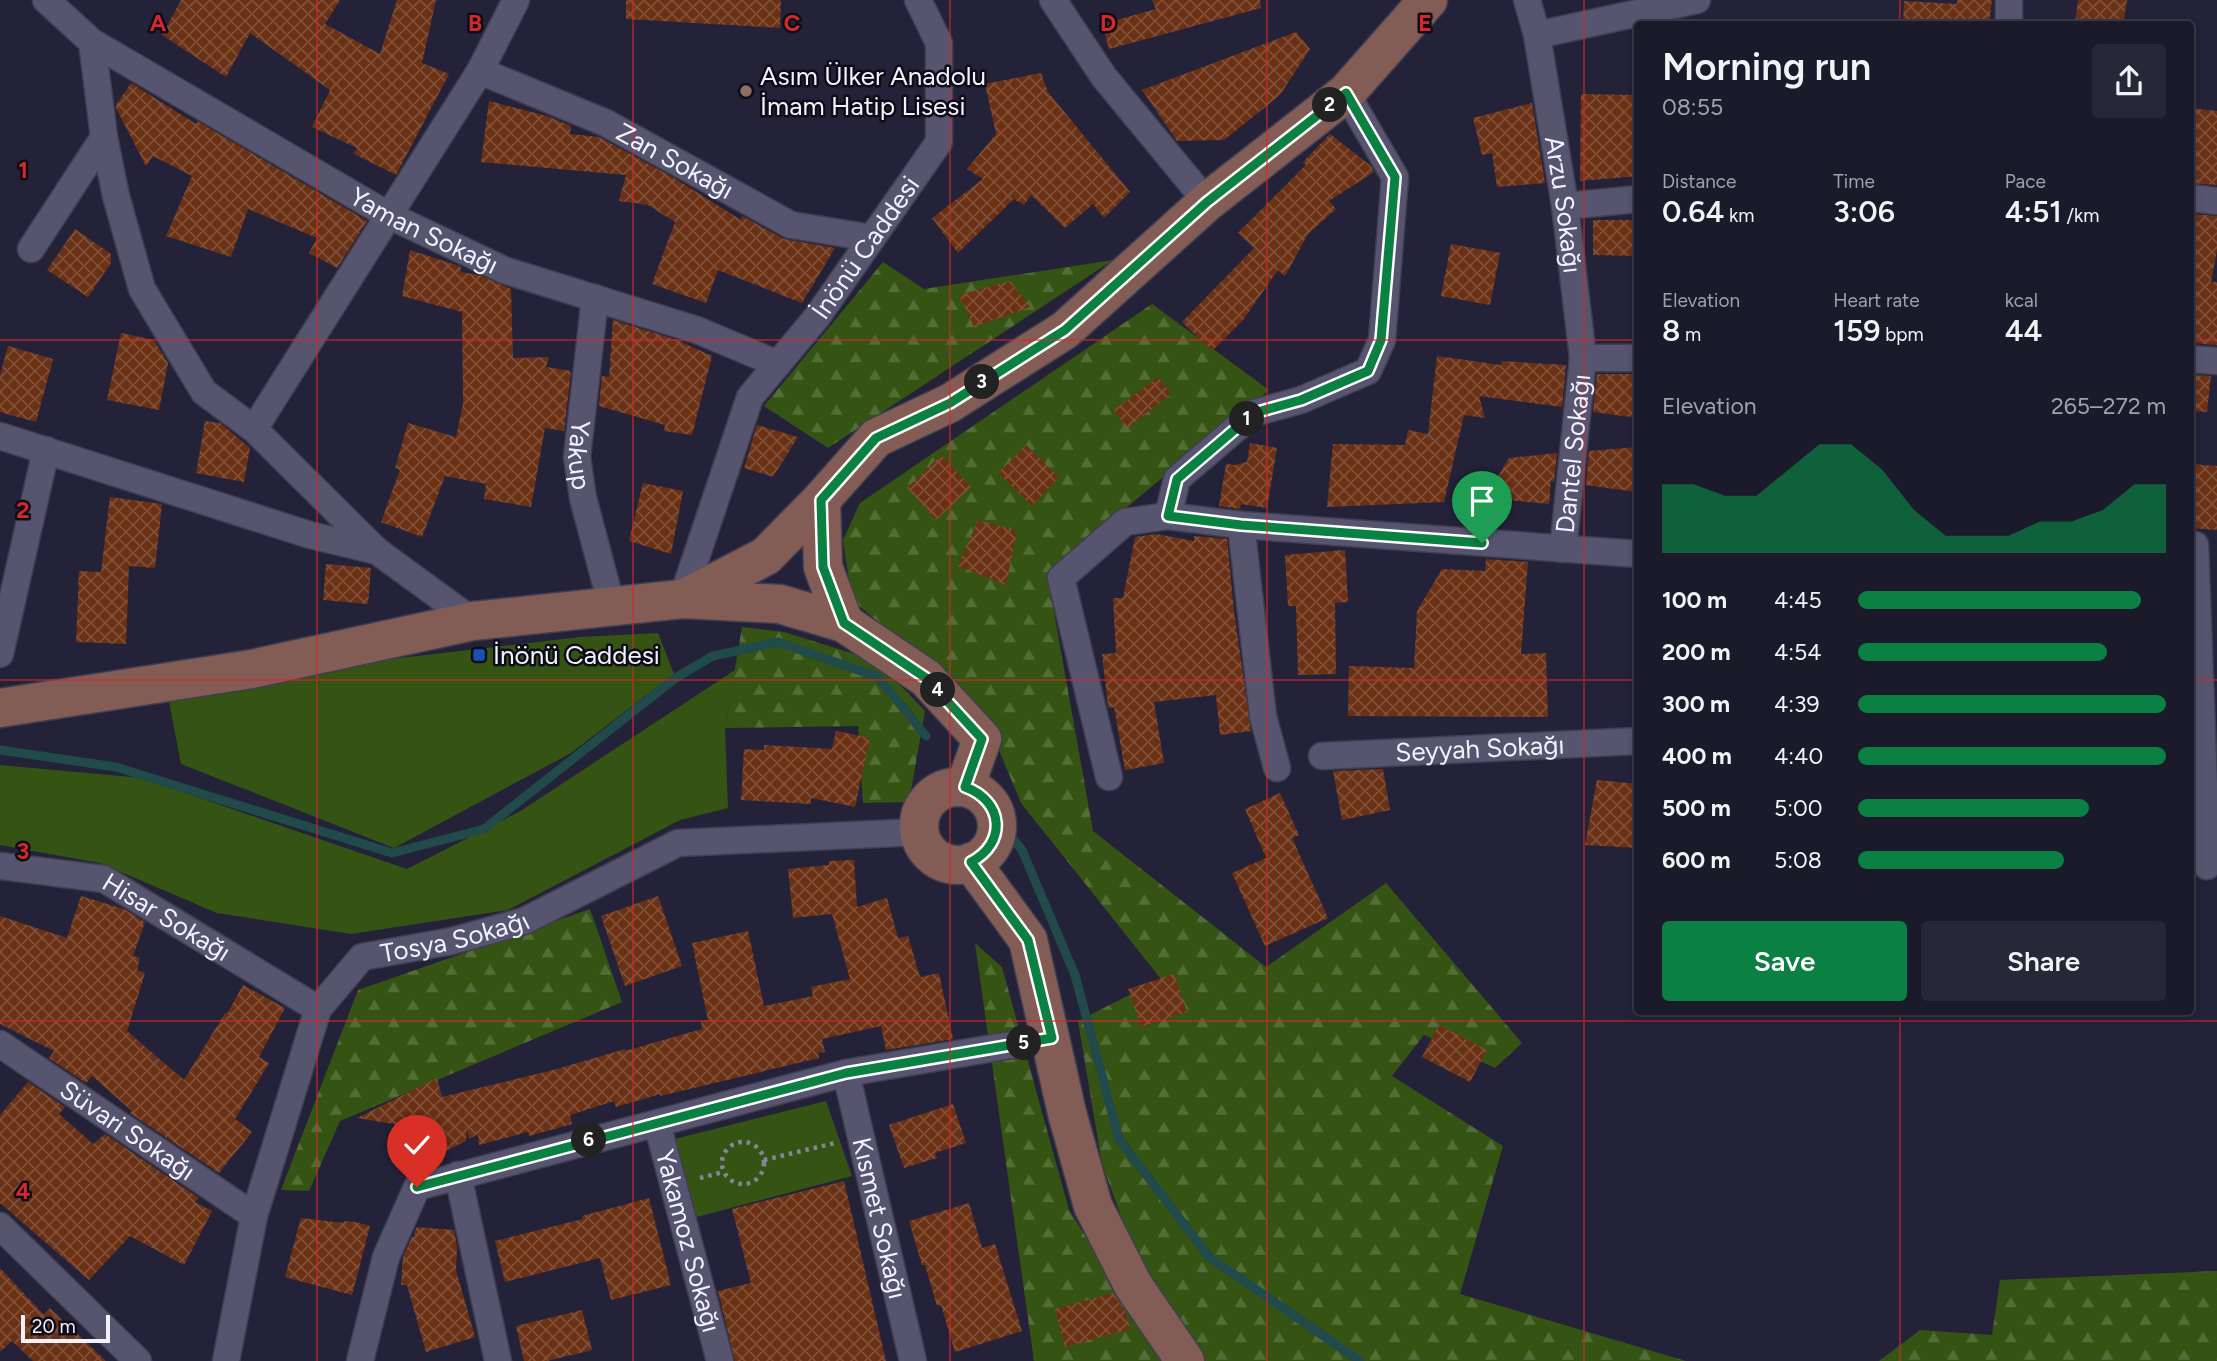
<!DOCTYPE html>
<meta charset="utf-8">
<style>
body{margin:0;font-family:Figtree,sans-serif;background:#282737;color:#f1f3f6;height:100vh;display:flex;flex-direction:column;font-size:26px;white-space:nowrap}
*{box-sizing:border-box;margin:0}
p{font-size:23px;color:#a0a1a9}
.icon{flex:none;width:38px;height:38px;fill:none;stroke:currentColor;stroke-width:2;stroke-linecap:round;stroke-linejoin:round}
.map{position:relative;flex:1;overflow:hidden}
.details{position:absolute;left:1634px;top:21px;width:560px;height:994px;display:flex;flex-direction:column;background:#1b1a2b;border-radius:7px;box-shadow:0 4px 10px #0003,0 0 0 2px #393847}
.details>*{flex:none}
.scale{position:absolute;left:21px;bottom:18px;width:89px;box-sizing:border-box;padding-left:7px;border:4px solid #f2f2ff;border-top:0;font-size:19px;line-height:24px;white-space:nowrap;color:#f2f2ff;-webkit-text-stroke:5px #0e0d17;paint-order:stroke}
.pin{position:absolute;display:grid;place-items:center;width:60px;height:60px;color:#fff;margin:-72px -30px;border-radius:50% 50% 50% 0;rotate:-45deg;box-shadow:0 0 7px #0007}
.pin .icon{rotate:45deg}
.km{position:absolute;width:35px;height:35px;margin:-18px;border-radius:50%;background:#222;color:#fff;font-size:19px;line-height:35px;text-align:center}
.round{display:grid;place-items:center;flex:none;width:74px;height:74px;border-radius:7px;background:#282737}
.headline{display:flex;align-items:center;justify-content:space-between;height:119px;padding:0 28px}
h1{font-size:38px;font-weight:600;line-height:52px}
.figures{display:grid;grid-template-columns:repeat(3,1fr);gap:10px;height:119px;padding:7px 28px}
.figures div{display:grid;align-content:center}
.figures b{font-size:30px;font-weight:600}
.figures small{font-size:19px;font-weight:400}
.figures p{font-size:19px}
.chart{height:196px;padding:14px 28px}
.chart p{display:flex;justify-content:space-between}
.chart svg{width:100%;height:126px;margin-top:7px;fill:#0b8043;opacity:.7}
.primary-button{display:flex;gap:14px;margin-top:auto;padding:14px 28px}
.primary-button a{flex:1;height:80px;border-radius:7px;background:#0b8043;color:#fff;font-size:28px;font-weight:600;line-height:80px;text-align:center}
.primary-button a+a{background:#282737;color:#f1f3f6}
ul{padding:0 28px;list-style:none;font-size:23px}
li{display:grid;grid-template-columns:112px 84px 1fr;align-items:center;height:52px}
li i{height:18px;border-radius:9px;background:#0b8043}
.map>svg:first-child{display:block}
.green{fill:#355413}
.forest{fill:url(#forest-firs)}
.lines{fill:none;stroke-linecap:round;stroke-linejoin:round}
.stream{stroke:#214a4b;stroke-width:9}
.building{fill:url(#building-cross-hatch)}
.street-casing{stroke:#403e51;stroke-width:29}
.secondary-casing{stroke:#403e51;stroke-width:41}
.path{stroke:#878698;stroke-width:4.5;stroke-dasharray:3.5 5;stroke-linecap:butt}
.street{stroke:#56546f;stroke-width:26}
.secondary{stroke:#835c56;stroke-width:38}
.route-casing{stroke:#fff;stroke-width:14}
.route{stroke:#0b8043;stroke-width:9}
.grid{fill:none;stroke:#d62828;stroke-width:2;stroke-opacity:0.55}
.education-dot{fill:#8d6e63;stroke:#0e0d17;stroke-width:2.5}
.transit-dot{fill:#1a4fb4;stroke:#0e0d17;stroke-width:2.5}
.labels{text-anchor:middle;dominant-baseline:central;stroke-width:5;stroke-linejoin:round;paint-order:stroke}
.poi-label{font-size:26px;fill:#f2f2ff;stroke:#0e0d17;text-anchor:start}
.street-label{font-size:26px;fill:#f2f2ff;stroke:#0e0d17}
.grid-label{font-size:23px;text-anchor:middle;font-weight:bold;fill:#d62828;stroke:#0e0d17;stroke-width:5;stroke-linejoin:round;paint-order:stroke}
</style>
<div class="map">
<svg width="2217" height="1361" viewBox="0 0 2217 1361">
<defs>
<pattern id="forest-firs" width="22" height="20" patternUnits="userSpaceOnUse" patternTransform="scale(1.75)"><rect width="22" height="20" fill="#355413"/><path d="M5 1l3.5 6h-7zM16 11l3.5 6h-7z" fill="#536d36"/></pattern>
<pattern id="building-cross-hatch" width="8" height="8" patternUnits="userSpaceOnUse" patternTransform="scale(1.75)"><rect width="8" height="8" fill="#6b3115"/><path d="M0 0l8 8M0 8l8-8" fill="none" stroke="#814f38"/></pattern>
</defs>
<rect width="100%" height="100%" fill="#242239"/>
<g class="green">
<polygon points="658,633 674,674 571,753 394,848 181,764 168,697 313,668 581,637"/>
<polygon points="735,670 725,728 728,808 680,820 508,910 351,934 217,913 100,863 0,845 0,765 142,778 407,869 519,812"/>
<polygon points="826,1101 852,1176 689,1219 671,1140"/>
</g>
<g class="forest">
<polygon points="1113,260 828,448 764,406 883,262 924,289"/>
<polygon points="1152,304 1269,390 1047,573 1093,831 1266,967 1386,883 1522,1043 1495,1068 1424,1035 1392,1076 1503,1146 1460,1294 1686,1361 1203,1361 1133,1249 1102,1164 1078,1021 1161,979 1021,803 981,707 852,600 843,540 860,503"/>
<polygon points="742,627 784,632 877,661 925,711 909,802 863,803 858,726 725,728"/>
<polygon points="590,909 622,1002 340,1121 309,1191 281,1190 358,990"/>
<polygon points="975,943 1002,967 1069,1210 1165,1361 1034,1361"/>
<polygon points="2217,1271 2217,1361 1879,1361 1920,1330 1992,1335 2000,1280"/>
</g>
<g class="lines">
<g class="stream">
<polyline points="0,750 116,767 392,853 484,829 677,677 713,656 778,642 878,677 926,736"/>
<polyline points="1014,840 1022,850 1075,975 1119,1139 1209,1257 1360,1361"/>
</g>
</g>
<g class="building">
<polygon points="181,0 340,0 325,24 380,54 397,0 436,0 422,63 449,74 396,175 354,154 357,148 312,127 330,90 250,33 226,77 162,35"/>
<polygon points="626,0 781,0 780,28 626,19"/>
<polygon points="1152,0 1260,0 1261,8 1109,49 1102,24 1156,9"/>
<polygon points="1957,0 1992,0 1989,24 1903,24 1904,1 1957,4"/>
<polygon points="2078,0 2127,0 2123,24 2075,24"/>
<polygon points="1296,32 1310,49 1280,95 1224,140 1177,141 1142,90"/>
<polygon points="1041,73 1048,92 1130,192 1104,218 1093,204 1065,228 1031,195 1024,205 1014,199 958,253 932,218 983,179 967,169 996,134 985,84"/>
<polygon points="131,83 196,124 197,121 367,221 337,268 309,253 317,238 248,209 231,257 166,236 192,176 153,156 146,166 116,108 116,105"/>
<polygon points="1581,94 1638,95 1638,176 1580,181"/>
<polygon points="489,101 547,116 571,126 570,134 599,137 674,178 741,220 742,216 784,239 835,248 802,303 718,270 706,303 652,284 675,222 648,205 619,201 626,175 481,162"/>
<polygon points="1532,103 1545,183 1497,187 1492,153 1482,155 1473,118"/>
<polygon points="2191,108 2217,111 2217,185 2191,183"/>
<polygon points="1330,134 1371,166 1374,172 1329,201 1336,209 1308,234 1285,276 1278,270 1243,320 1212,351 1182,322 1254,248 1238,233 1306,165 1303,162"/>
<polygon points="2191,214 2217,216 2217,250 2211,282 2217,282 2217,345 2191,343"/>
<polygon points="1593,220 1638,220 1638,256 1593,255"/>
<polygon points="75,229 111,254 111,263 88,297 47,270"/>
<polygon points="1451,244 1500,253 1490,305 1441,296"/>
<polygon points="410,250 456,265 461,267 461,272 479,275 511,289 513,358 549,357 546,367 571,371 564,431 545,428 531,507 484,499 486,484 445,476 422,537 381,522 400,470 395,468 408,423 456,437 463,404 462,312 402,296"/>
<polygon points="1010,281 1030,307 974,327 959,295"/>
<polygon points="613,320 677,340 712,356 692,435 664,431 665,425 599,406 602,376 609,377"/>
<polygon points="121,333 154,340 168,363 159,410 107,400"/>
<polygon points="8,346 53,359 36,422 0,412 0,375"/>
<polygon points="1437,356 1501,365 1502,361 1566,365 1562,407 1479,396 1485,418 1464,415 1444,502 1327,507 1333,444 1405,445 1408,430 1428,434"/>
<polygon points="1597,374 1638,374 1638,418 1593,412"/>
<polygon points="2191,375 2211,376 2207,412 2191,411"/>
<polygon points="1158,377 1171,394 1127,428 1114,410"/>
<polygon points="205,421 220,423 250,448 244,482 196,473"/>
<polygon points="757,425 798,437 773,477 744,468"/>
<polygon points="1250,443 1277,448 1267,508 1241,504 1240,509 1219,506 1226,464 1235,465 1247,462"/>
<polygon points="1026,445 1059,477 1032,506 998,473"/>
<polygon points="1638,447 1636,492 1586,485 1589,451"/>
<polygon points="1557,453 1554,482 1551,481 1549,504 1485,498 1509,458"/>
<polygon points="941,455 971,487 936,520 907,488"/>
<polygon points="2191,464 2217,466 2217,530 2191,528"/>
<polygon points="643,483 683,491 671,554 629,541"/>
<polygon points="110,497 162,504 155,568 129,566 126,644 76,642 79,571 101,572"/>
<polygon points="978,520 1017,531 1006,585 958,566"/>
<polygon points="1156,534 1194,541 1194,536 1227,539 1234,611 1251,731 1220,735 1216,695 1154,702 1164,763 1125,770 1114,707 1109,708 1108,706 1102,654 1116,653 1113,598 1123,598 1135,537"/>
<polygon points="1345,550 1348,602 1335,603 1336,674 1298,675 1296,606 1288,606 1285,555"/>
<polygon points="1486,559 1528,562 1521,654 1546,653 1548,717 1348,716 1349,666 1414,668 1417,611 1442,569 1485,571"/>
<polygon points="326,564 371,568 368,604 323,600"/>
<polygon points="836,731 870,738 855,807 811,798 811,804 741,800 744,749 764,750 764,745 832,749"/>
<polygon points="1383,769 1390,810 1342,820 1333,771"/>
<polygon points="1597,780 1638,784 1638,848 1585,845"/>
<polygon points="1280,793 1299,835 1292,838 1328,918 1265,946 1232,873 1266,858 1245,809"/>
<polygon points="854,860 857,907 887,898 898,938 908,936 920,977 939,973 953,1039 886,1050 881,1026 822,1039 825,1052 818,1053 819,1058 660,1096 660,1094 616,1107 614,1101 570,1115 572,1124 529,1136 528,1132 479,1145 478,1134 469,1139 467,1128 466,1141 409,1169 412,1127 357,1118 437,1078 442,1097 557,1069 625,1049 625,1051 702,1029 701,1021 708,1020 692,943 748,931 764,1006 813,996 811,987 850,979 832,914 793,918 788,869 829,865 829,861"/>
<polygon points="81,896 124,909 145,922 133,956 140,958 137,970 145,973 127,1031 184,1080 225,1013 227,1014 243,985 285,1008 259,1057 269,1063 235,1119 252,1132 219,1173 130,1113 132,1111 92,1076 86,1083 49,1058 54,1051 0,1024 0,916 67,938"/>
<polygon points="658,896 682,966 625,986 601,916"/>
<polygon points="1174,974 1187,1012 1141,1027 1128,989"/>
<polygon points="1439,1025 1487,1050 1470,1082 1422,1057"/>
<polygon points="28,1082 65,1107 59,1114 93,1144 105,1134 199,1198 195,1202 212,1211 184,1265 130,1236 89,1280 0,1203 0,1115"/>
<polygon points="953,1104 966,1143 935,1153 937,1158 904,1168 889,1125"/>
<polygon points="844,1181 886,1361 735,1361 718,1291 751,1283 732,1209"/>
<polygon points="649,1198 671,1285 611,1300 600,1258 505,1282 495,1241 583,1219 582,1216"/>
<polygon points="969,1203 982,1248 995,1244 1022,1331 955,1352 941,1305 937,1306 925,1265 922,1265 909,1221"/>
<polygon points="301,1218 343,1223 344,1221 355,1222 370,1226 352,1295 285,1277"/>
<polygon points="417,1227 454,1230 457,1247 456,1270 475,1337 426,1352 407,1285 401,1285 403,1257 412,1237 415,1237 414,1233"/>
<polygon points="0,1268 44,1315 50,1308 106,1361 33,1361 12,1341 0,1352"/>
<polygon points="1113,1293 1126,1313 1130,1329 1065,1347 1055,1309"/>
<polygon points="582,1310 592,1350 547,1361 524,1361 516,1326"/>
</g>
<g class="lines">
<defs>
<g id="street">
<polyline points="46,0 92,42 104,137 116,196 142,289 204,392 254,429 377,551"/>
<polyline points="1053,0 1104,77 1207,202"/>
<path id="s1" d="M1527,0l10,35 28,171 18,152h55"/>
<polyline points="2009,24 2009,0"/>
<polyline points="1537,35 1697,0"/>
<path id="s2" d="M92,42l296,173 116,55 193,60 81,34"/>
<path id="s3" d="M480,71l126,52 185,102 81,13"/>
<polyline points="2191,198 2217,201"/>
<polyline points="1565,206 1638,199"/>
<polyline points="31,249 104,137"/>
<path id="s4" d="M595,298l-18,159 6,41 29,109"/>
<polyline points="2191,359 2217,361"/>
<polyline points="254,429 480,71 516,0"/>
<polyline points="0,436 310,535 377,551 473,621"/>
<polyline points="1168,516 1241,525 1263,716 1277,768"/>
<polyline points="1241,525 1638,554"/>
<polyline points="2195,545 2207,866"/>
<path id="s5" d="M1563,549l20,-191"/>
<path id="s6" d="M682,599l68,-202 67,-80 122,-175v-99l-21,-43"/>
<polyline points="0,654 46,450"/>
<path id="s7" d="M1322,756l316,-15"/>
<polyline points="1109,777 1061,578 1125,522 1168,516 1177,479 1254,413 1301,400 1368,371 1382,340 1395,177 1346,93"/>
<path id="s8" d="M0,866l104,13 214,130"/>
<path id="s9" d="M0,1044l254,172"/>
<path id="s10" d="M846,1073l67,288"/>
<path id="s11" d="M657,1123l63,238"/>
<polyline points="458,1175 498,1361"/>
<polyline points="0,1226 138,1361"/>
<path id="s12" d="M226,1361l28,-145 64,-207 44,-52 90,-16 72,-20 154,-78 241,-11"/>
<polyline points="360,1361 386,1257 417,1187 846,1073 1052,1038"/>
</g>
<g id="secondary">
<polyline points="821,500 823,567 844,623"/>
<polyline points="683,599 766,556 821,500 876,438 950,403 1065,330 1207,202 1346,93 1428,0"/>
<polyline points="0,708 252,669 473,621 682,599 780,604 844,623 926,678 982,739 965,787"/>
<circle cx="958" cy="826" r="39"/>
<polyline points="971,862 1028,940 1067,1113 1093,1206 1133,1285 1185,1361"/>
</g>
</defs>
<use href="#street" class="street-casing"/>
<use href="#secondary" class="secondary-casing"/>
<g class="path">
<circle cx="743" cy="1163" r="21"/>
<polyline points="764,1160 835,1143"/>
<polyline points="700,1178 723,1172"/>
</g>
<use href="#street" class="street"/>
<use href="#secondary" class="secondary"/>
</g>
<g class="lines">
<defs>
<path id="route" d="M417,1187l429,-114 206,-35 -24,-98 -57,-78c36,-19 33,-61 -6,-75l17,-48 -56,-61 -82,-55 -21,-56 -2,-67 55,-62 74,-35 115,-73 142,-128 139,-109 49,84 -14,163 -13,31 -67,29 -47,13 -77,66 -9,37 73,9 241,18"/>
</defs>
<use href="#route" class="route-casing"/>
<use href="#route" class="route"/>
</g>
<path class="grid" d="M317,0v1361M633,0v1361M950,0v1361M1267,0v1361M1584,0v1361M1900,0v24M0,340h1638M2191,340h26M0,680h1638M2191,680h26M1900,1012v349M0,1021h2217"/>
<circle class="education-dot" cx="746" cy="91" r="7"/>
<rect class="transit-dot" x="472" y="648" width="14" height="14" rx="3.5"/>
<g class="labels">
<g class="poi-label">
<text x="760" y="76">Asım Ülker Anadolu<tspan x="760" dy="30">İmam Hatip Lisesi</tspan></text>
<text x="493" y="655">İnönü Caddesi</text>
</g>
<g class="street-label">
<text stroke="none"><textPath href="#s3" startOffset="215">Zan Sokağı</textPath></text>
<text stroke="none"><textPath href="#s1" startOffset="208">Arzu Sokağı</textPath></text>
<text stroke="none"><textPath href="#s2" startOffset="382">Yaman Sokağı</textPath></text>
<text stroke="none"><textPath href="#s6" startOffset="402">İnönü Caddesi</textPath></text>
<text stroke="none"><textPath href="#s5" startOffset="96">Dantel Sokağı</textPath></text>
<text stroke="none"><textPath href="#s4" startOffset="158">Yakup</textPath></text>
<text stroke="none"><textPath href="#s7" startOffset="158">Seyyah Sokağı</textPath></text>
<text stroke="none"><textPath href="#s8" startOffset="178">Hisar Sokağı</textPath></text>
<text stroke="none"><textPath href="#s12" startOffset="527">Tosya Sokağı</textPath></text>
<text stroke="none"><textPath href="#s9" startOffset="154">Süvari Sokağı</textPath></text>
<text stroke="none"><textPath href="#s10" startOffset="149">Kısmet Sokağı</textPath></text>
<text stroke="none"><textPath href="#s11" startOffset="122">Yakamoz Sokağı</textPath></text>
</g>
</g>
<g class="grid-label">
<text x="158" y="31">A</text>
<text x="475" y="31">B</text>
<text x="792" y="31">C</text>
<text x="1108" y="31">D</text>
<text x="1425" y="31">E</text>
<text x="23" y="178">1</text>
<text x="23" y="518">2</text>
<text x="23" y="859">3</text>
<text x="23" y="1199">4</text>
</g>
</svg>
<div class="scale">20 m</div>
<div class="pin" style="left:1482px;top:543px;background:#1e9e55"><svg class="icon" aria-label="arrive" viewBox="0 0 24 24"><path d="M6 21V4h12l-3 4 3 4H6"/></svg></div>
<div class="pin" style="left:417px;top:1187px;background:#d93025"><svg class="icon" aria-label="check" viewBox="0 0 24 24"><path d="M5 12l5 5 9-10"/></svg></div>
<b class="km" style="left:1247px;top:419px">1</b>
<b class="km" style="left:1330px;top:105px">2</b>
<b class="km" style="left:982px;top:382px">3</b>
<b class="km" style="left:938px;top:690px">4</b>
<b class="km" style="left:1024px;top:1043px">5</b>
<b class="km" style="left:589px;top:1140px">6</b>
<section class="details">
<div class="headline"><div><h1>Morning run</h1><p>08:55</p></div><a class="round"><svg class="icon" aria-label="share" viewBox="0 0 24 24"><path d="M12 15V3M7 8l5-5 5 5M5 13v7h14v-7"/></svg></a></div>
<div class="figures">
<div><p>Distance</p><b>0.64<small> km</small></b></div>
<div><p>Time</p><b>3:06</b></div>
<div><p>Pace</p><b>4:51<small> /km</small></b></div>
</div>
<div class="figures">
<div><p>Elevation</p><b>8<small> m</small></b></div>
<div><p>Heart rate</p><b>159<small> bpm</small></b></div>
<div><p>kcal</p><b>44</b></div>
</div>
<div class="chart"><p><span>Elevation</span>265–272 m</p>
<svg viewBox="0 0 160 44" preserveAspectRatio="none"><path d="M0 44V20L10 20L20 24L30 24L40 15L50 6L60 6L70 15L80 29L90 38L100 38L110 38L120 33L130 33L140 29L150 20L160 20V44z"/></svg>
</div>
<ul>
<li><b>100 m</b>4:45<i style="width:92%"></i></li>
<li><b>200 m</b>4:54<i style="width:81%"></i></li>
<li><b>300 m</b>4:39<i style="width:100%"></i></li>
<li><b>400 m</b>4:40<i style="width:100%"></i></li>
<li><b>500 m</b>5:00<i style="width:75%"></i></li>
<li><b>600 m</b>5:08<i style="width:67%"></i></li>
</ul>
<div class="primary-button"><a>Save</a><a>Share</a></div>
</section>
</div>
